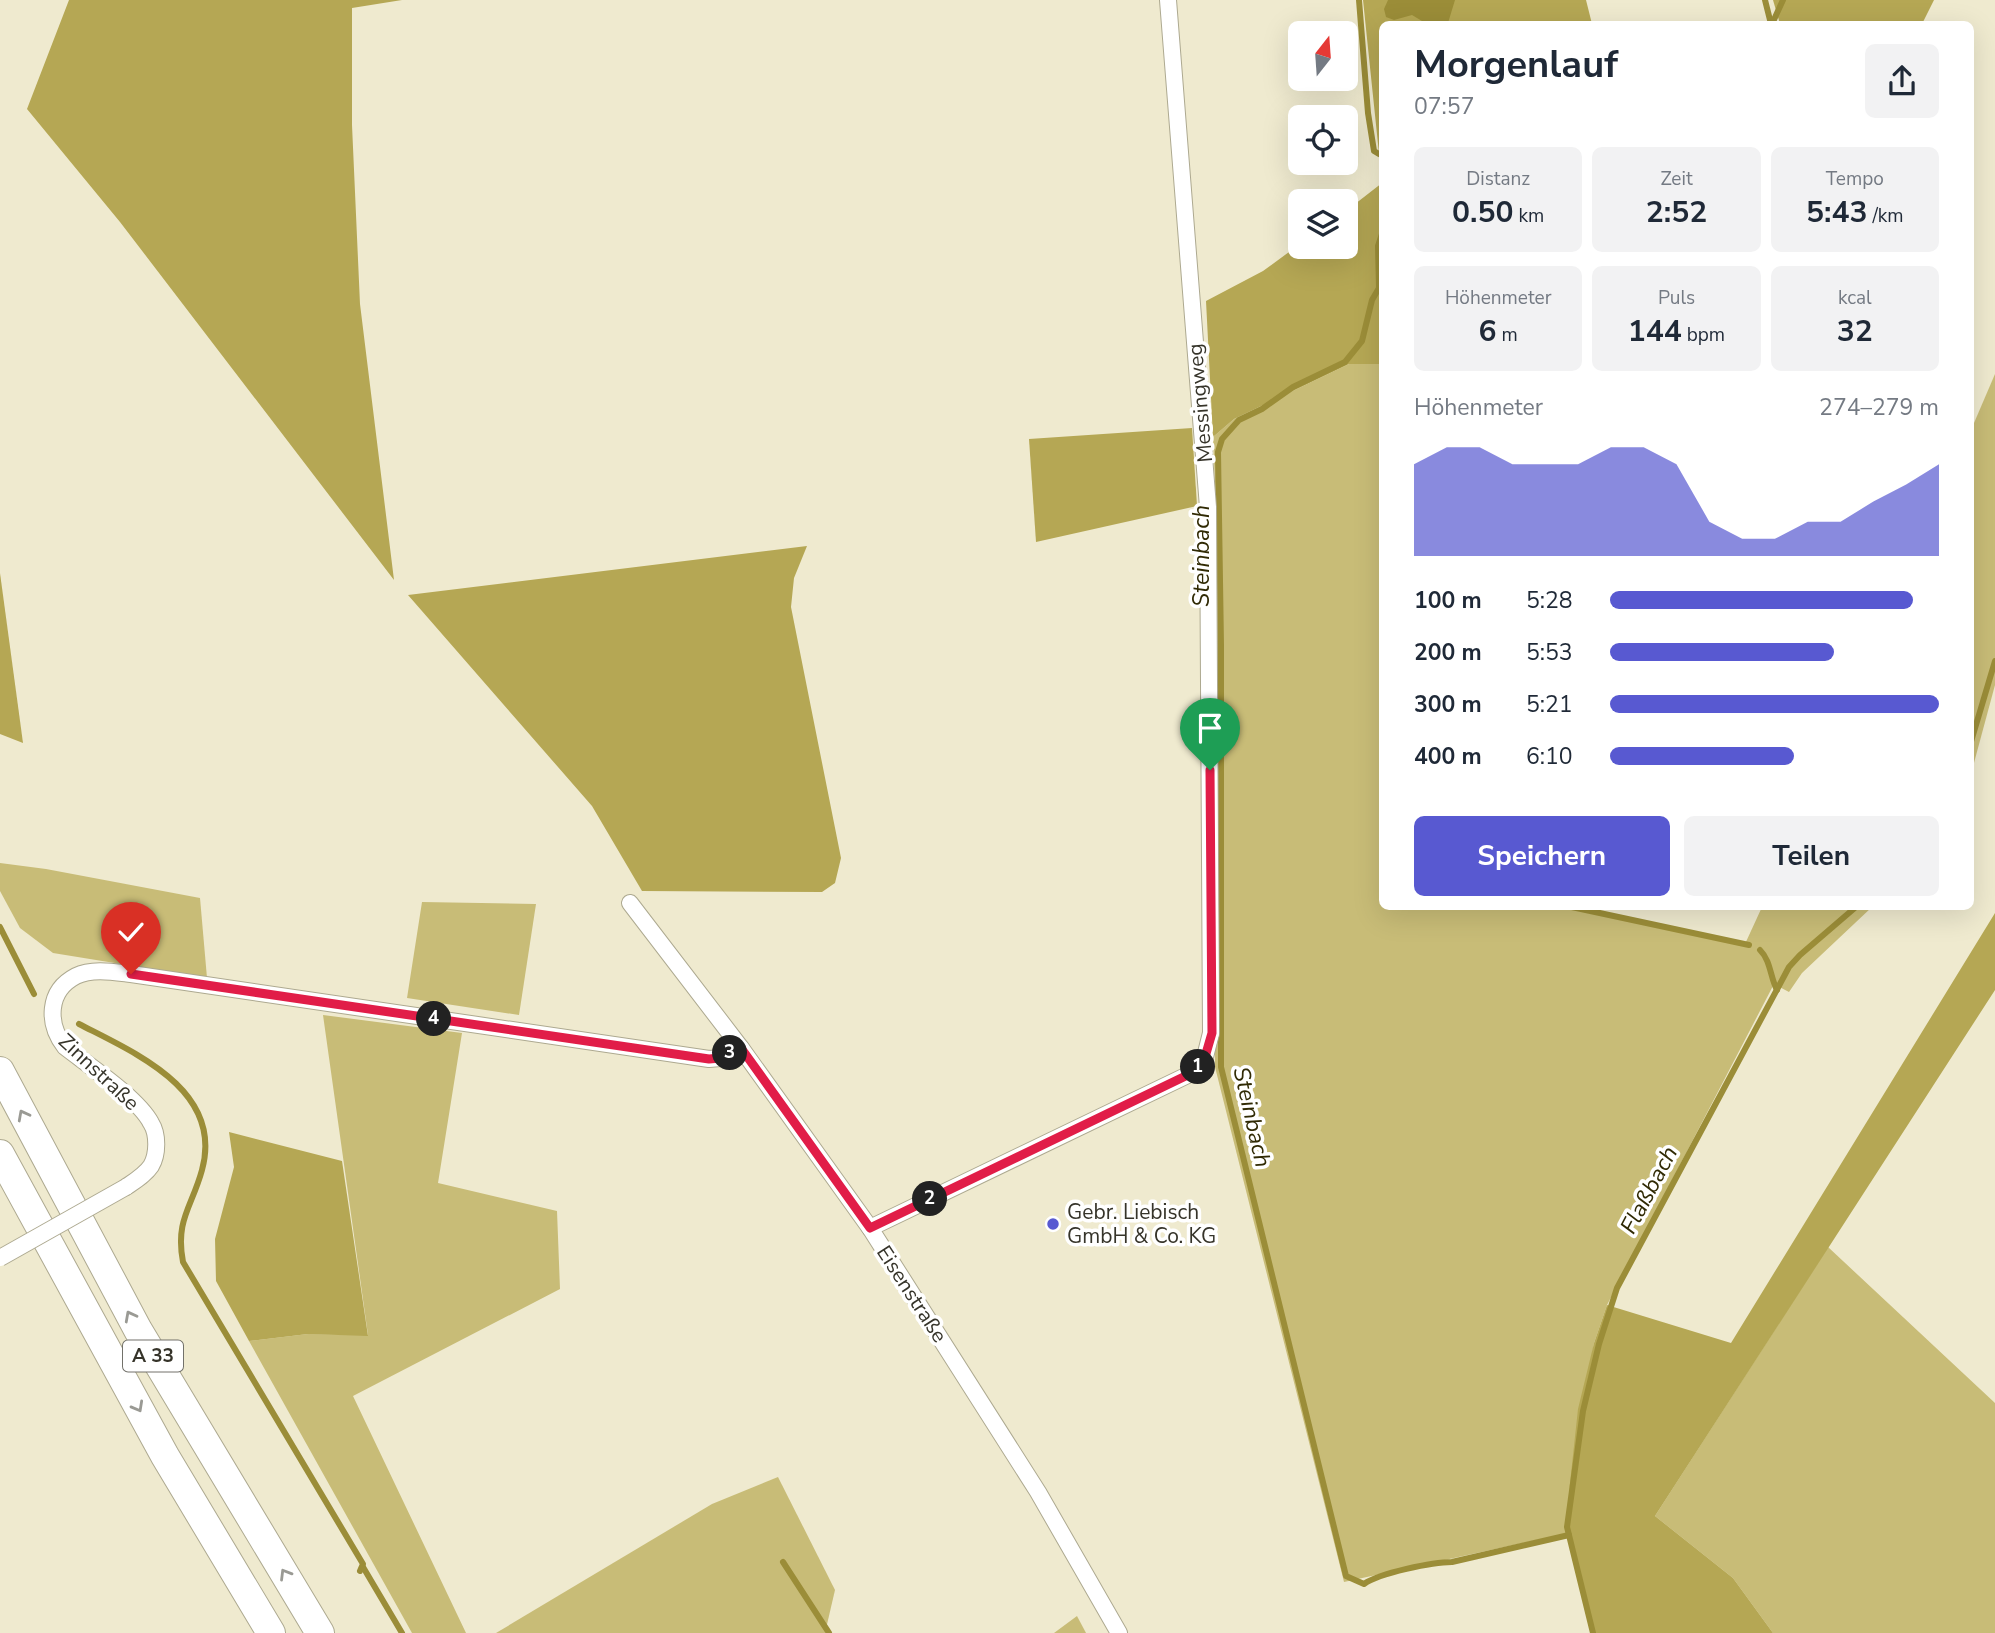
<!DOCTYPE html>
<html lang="de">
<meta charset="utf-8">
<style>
body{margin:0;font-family:"Nunito Sans",sans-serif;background:#f2f2f3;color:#1f2937;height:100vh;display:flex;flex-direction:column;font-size:26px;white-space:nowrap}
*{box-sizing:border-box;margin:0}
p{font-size:23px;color:#747a83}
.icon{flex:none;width:38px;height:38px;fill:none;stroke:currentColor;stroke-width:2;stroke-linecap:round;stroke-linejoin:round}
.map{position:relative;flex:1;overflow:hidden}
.sheet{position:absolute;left:1379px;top:21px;width:595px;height:889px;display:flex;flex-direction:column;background:#fff;border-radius:10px;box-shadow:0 7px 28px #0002}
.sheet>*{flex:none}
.needle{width:46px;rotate:17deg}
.fabs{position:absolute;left:1288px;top:21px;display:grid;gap:14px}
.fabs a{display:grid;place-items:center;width:70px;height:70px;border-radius:10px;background:#fff;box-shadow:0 7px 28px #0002;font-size:35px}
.pin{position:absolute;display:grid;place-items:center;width:60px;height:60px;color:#fff;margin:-72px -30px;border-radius:50% 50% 50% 0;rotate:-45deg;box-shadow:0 0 7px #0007}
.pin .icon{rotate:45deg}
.km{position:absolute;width:35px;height:35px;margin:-18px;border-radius:50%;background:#222;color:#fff;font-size:19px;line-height:35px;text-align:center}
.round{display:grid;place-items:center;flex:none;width:74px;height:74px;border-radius:10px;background:#f2f2f3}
.overview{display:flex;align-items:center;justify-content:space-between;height:119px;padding:0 35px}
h1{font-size:38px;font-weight:700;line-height:52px}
.figures{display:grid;grid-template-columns:repeat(3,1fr);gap:10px;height:119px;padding:7px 35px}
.figures div{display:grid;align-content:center;border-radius:10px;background:#f2f2f3;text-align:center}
.figures b{font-size:30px;font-weight:700}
.figures small{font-size:19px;font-weight:400}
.figures p{font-size:19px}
.chart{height:196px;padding:14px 35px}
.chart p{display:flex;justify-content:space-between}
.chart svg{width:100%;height:126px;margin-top:7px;fill:#5859d1;opacity:.7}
.primary-button{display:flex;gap:14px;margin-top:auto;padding:14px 35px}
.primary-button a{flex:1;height:80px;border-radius:10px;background:#5859d1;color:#fff;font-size:28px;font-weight:700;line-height:80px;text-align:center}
.primary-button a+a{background:#f2f2f3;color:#1f2937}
ul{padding:0 35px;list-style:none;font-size:23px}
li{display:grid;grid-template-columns:112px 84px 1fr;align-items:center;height:52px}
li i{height:18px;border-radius:9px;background:#5859d1}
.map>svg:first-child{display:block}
.green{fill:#c8bc77}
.forest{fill:#b5a754}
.water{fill:#9b8d38}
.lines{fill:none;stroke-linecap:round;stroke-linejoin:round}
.stream{stroke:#9b8d38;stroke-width:6}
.minor-casing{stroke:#ada990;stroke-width:18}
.motorway-casing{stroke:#ada990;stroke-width:30}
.minor{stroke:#fff;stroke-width:16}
.motorway{stroke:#fff;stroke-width:28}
.minor-bridge-casing{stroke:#ada990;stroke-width:18;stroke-linecap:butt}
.minor-bridge{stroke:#fff;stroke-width:16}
.oneway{stroke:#9a9a94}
.route-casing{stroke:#fff;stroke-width:14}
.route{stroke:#e11d48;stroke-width:9}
.poi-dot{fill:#5859d1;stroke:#fff;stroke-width:2.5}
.labels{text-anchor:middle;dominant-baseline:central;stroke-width:7;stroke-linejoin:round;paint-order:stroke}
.shield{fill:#fff;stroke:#72716a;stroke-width:2}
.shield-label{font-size:19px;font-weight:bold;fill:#36342a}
.street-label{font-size:21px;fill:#36342a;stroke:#fff}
.poi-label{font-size:21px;fill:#36342a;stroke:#fff;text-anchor:start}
.water-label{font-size:23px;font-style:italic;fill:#302a04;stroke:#fff}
</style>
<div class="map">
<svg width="1995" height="1633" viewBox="0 0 1995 1633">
<rect width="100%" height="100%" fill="#efeacf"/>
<g class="green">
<polygon points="1349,364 1382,364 1382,906 1560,907 1728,938 1745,944 1762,907 1872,907 1802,973 1789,992 1774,984 1607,1305 1594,1343 1569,1492 1569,1533 1344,1582 1215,1067 1217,534 1213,437 1234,419"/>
<polygon points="1995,374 1995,685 1971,774 1971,430"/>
<polygon points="0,863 46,869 200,898 207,978 53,953 20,928 0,891"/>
<polygon points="422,902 536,904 519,1015 407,998"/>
<polygon points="323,1015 462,1033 438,1183 557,1211 560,1289 353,1396 466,1633 412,1633 249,1341 308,1334 368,1335"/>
<polygon points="1828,1247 1995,1403 1995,1633 1773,1633 1733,1578 1655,1516"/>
<polygon points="778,1477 835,1590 825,1633 496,1633 712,1504"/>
<polygon points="1077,1616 1086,1633 1054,1633"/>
</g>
<g class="forest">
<polygon points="69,0 402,0 352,8 352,125 360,304 394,580 120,222 27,109"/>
<polygon points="1363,0 1586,0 1592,24 1382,24 1382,161 1380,163"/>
<polygon points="1773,0 1934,0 1922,24 1780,24"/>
<polygon points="1382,183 1382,364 1349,364 1234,419 1213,437 1206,301 1263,271 1300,244 1300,247 1346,247 1346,211"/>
<polygon points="1192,428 1197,506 1036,542 1029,439"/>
<polygon points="807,546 794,578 791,607 841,858 835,883 822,892 642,891 592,806 408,595"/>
<polygon points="0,573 23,743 0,734"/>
<polygon points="1995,913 1995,990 1655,1516 1733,1578 1773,1633 1594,1633 1569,1533 1569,1492 1578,1409 1594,1343 1607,1305 1731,1343"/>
<polygon points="229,1132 342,1161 368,1336 308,1334 249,1341 216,1281 215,1239 234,1167"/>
</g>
<polygon class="water" points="1388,0 1455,0 1448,23 1427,24 1412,15 1394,20 1386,17 1384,9"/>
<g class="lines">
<g class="stream">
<polyline points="1359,0 1368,113 1374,151 1379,154"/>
<polyline points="1765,0 1771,24"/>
<polyline points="1772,24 1783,0"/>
<path d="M1382,234l-4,12 1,42 -7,12 -10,41 -17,21 -52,25 -31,22 -23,11 -17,19 -4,13 3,193v422l125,509 18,8c15,-11 69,-22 88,-22l117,-27"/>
<polyline points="1970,745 1995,661"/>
<polyline points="1567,906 1749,945"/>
<polyline points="0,927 34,994"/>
<path d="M1760,950c11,11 10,27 17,40"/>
<path d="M79,1024c56,29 145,66 123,146 -10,37 -27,50 -19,92l180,302 -3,7"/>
<polyline points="783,1562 829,1633"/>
<polyline points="363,1567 402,1633"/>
<polyline points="1593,1633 1567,1527 1583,1411 1599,1344 1617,1288 1789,967 1800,955 1857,906"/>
</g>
<defs>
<g id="minor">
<polyline points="630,903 741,1048 870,1228 1038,1492 1119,1633"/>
<path d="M126,1187c9,-6 19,-12 25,-21 7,-12 7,-32 0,-43 -13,-25 -63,-58 -86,-76 -18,-23 -18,-56 11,-71 16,-8 38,-4 55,-2l578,85 12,-1 20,-10"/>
<polyline points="870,1228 1196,1071 1205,1057 1211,1033 1208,507 1168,0"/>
</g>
<g id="motorway">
<polyline points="0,1071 138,1330 320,1633"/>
<polyline points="0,1154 165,1456 271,1633"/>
</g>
</defs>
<use href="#minor" class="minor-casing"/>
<use href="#motorway" class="motorway-casing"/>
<use href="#minor" class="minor"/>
<use href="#motorway" class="motorway"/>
<defs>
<polyline id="minor-bridge" points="0,1258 126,1187"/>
</defs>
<use href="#minor-bridge" class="minor-bridge-casing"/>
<use href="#minor-bridge" class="minor-bridge"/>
</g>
<defs><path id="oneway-chevron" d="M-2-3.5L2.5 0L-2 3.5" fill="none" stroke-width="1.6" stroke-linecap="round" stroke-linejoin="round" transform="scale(1.75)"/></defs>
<g class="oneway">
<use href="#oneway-chevron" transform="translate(23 1115) rotate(-118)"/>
<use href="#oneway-chevron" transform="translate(130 1316) rotate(-118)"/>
<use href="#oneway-chevron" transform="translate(138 1407) rotate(61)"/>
<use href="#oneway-chevron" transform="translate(285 1574) rotate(-121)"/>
</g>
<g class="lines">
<defs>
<polyline id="route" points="131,974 709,1059 721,1058 741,1048 870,1228 1196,1071 1205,1057 1212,1033 1210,770"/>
</defs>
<use href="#route" class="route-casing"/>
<use href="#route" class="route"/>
</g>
<circle class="poi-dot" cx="1053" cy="1224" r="7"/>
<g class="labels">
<rect class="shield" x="123" y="1340.5" width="60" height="31" rx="5"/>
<g class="shield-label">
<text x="153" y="1356">A 33</text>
</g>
<g class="street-label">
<text transform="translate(1200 403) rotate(-95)">Messingweg</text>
<text transform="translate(99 1072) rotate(43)">Zinnstraße</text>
<text transform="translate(912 1294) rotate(57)">Eisenstraße</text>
</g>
<g class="poi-label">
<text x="1067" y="1212">Gebr. Liebisch<tspan x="1067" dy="24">GmbH &amp; Co. KG</tspan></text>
</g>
<g class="water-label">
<text transform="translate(1201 556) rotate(-90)">Steinbach</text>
<text transform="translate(1252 1117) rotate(77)">Steinbach</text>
<text transform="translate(1649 1190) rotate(-62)">Flaßbach</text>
</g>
</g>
</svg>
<div class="fabs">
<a><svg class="needle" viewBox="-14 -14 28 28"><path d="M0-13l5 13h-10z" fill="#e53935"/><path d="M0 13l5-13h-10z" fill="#747a83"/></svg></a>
<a><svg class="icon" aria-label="locate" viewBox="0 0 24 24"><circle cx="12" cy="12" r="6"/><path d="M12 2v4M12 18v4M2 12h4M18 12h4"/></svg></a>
<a><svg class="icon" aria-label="layers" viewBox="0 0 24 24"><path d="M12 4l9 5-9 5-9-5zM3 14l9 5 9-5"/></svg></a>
</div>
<div class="pin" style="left:1210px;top:770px;background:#1e9e55"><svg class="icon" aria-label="arrive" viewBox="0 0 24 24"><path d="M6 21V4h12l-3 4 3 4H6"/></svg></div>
<div class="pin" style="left:131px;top:974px;background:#d93025"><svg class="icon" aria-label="check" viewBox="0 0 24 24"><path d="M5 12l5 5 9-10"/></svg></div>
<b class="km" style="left:1198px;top:1067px">1</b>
<b class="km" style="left:930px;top:1199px">2</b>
<b class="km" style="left:730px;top:1053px">3</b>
<b class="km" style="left:434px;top:1019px">4</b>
<section class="sheet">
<div class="overview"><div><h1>Morgenlauf</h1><p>07:57</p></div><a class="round"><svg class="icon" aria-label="share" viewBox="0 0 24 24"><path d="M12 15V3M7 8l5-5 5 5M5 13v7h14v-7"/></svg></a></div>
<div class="figures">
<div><p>Distanz</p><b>0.50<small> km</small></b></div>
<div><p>Zeit</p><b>2:52</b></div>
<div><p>Tempo</p><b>5:43<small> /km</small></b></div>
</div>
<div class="figures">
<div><p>Höhenmeter</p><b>6<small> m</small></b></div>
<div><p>Puls</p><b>144<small> bpm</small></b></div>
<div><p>kcal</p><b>32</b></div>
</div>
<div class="chart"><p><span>Höhenmeter</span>274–279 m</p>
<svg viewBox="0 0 160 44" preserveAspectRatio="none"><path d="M0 44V12L10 6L20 6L30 12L40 12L50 12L60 6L70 6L80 12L90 32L100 38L110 38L120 32L130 32L140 25L150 19L160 12V44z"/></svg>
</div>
<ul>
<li><b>100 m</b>5:28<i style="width:92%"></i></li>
<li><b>200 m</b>5:53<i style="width:68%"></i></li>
<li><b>300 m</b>5:21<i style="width:100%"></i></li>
<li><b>400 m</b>6:10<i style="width:56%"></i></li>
</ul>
<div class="primary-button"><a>Speichern</a><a>Teilen</a></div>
</section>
</div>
